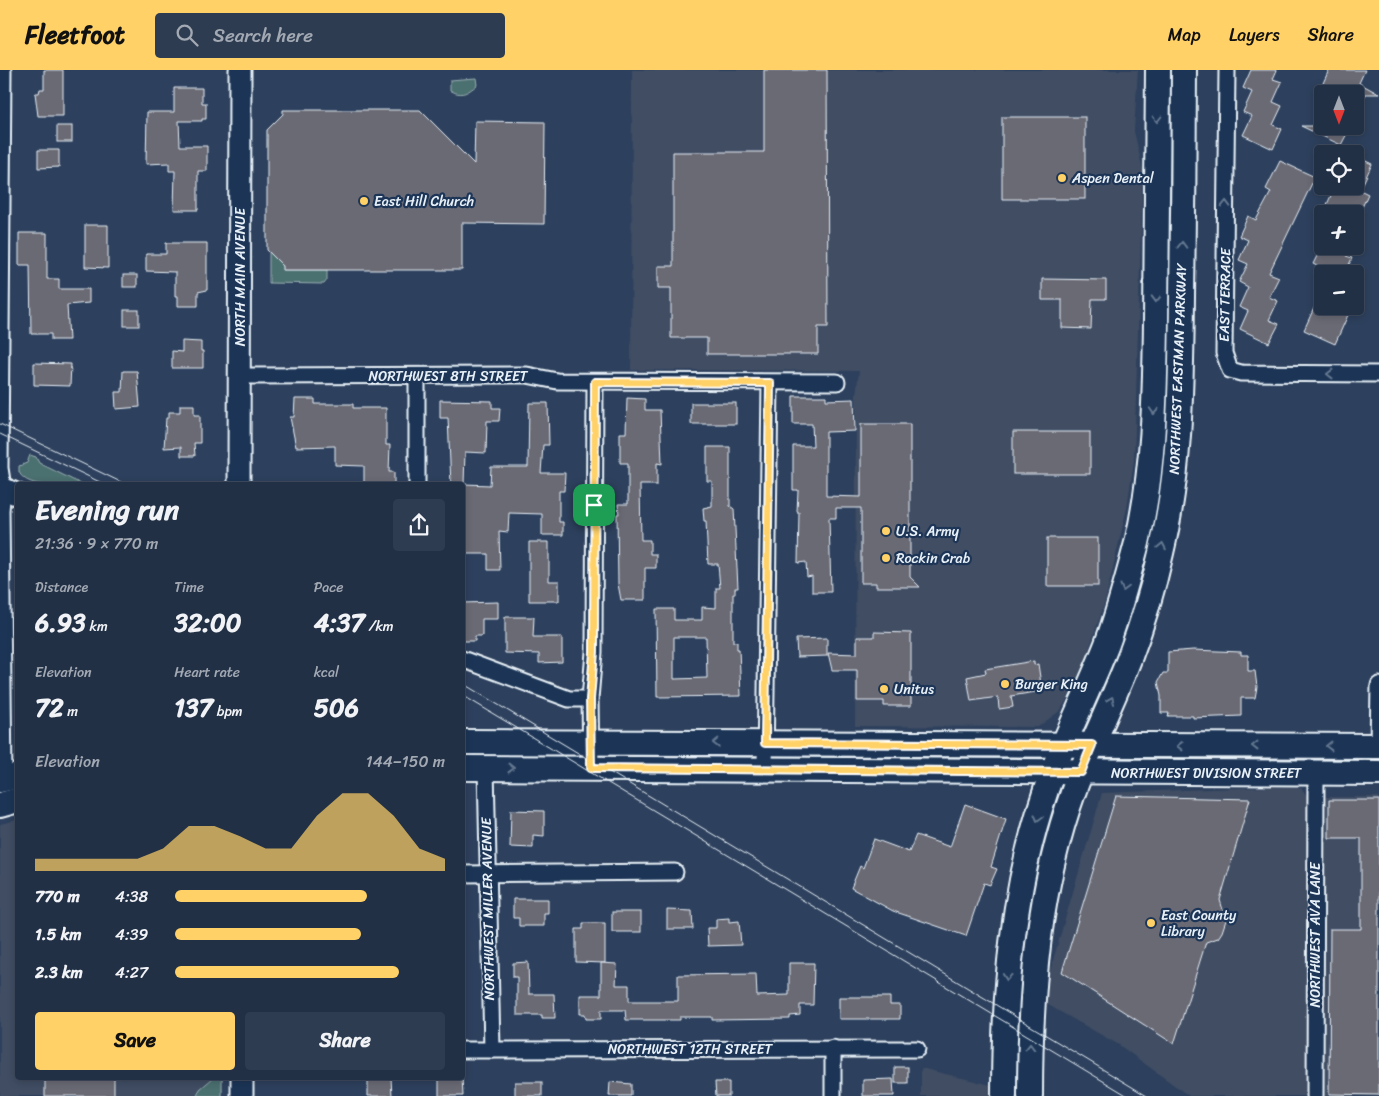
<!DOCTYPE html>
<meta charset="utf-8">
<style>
body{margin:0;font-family:Sriracha,sans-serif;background:#2e3c51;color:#f1f3f6;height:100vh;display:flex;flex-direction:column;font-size:19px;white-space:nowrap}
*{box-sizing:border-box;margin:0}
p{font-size:16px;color:#a2a9b3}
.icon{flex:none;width:28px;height:28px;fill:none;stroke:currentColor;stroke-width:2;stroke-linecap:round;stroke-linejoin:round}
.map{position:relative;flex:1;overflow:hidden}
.sheet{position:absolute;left:15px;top:412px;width:450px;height:598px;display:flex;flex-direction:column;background:#223046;border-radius:5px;box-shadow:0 2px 8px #0003,0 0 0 1px #3f4b5f}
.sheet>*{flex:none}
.needle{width:32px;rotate:180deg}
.fabs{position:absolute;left:1314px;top:15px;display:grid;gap:10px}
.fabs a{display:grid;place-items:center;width:50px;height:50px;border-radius:5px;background:#223046;box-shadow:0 2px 8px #0003,0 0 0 1px #3f4b5f;font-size:25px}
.pin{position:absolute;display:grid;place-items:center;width:42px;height:42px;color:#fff;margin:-21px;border-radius:10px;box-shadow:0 2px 8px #0006}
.round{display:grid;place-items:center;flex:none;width:52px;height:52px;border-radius:5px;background:#2e3c51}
.headline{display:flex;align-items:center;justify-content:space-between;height:85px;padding:0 20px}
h1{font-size:28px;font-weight:700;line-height:38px}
.stats{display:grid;grid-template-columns:repeat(3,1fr);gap:8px;height:85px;padding:5px 20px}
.stats div{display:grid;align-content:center}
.stats b{font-size:25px;font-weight:700}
.stats small{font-size:14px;font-weight:400}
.stats p{font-size:14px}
.chart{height:140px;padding:10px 20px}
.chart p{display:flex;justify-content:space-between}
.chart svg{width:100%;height:90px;margin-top:5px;fill:#ffd166;opacity:.7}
.primary-button{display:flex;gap:10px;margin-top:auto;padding:10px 20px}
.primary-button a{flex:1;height:58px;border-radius:5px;background:#ffd166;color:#111;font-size:20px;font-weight:700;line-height:58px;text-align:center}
.primary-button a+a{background:#2e3c51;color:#f1f3f6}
ul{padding:0 20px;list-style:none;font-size:16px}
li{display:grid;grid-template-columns:80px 60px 1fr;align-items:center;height:38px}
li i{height:12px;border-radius:6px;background:#ffd166}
header{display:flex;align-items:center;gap:30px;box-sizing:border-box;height:70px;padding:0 25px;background:#ffd166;color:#111}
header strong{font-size:24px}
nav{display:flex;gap:28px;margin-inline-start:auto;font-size:18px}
.search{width:350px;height:45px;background:#2e3c51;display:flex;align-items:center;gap:12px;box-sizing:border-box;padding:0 18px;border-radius:5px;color:#a2a9b3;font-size:19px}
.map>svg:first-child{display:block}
.built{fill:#404d64}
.green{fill:#4c6f70;stroke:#9ab0b4}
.building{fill:#6b6a74;stroke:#e8f1f8;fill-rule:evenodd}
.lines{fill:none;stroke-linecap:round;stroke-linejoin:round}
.street-casing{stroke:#e8f1f8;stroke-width:19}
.secondary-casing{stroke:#e8f1f8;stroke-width:25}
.primary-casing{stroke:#e8f1f8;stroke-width:28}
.street{stroke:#1d3557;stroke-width:15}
.secondary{stroke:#1d3557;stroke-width:21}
.primary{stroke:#1d3557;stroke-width:24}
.tram{stroke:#e8f1f8;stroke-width:1}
.oneway{stroke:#64778f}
.route-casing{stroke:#fff;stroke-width:10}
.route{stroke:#ffd166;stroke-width:6}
.poi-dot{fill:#ffd166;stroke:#1d3557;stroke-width:2}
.labels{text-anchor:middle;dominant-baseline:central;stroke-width:4.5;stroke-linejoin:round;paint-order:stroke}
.poi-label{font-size:14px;fill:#e8f1f8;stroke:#1d3557;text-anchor:start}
.street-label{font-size:14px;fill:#e8f1f8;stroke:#1d3557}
</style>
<header>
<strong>Fleetfoot</strong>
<div class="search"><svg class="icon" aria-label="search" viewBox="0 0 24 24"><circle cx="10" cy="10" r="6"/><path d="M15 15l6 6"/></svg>Search here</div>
<nav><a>Map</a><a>Layers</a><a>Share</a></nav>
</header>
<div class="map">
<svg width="1379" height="1026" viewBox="0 0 1379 1026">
<rect width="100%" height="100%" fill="#2d405d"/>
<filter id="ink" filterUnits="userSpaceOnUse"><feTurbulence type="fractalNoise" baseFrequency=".02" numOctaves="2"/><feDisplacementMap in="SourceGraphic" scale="10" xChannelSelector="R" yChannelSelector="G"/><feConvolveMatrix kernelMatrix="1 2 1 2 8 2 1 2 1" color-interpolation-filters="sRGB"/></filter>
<g filter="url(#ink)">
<g class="built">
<polygon points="632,0 1138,0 1134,61 1143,100 1134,391 1127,438 1105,532 1081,603 1061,640 1038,657 855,656 856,324 859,301 631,300"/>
<polygon points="1295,716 1301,718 1308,727 1379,727 1379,1026 1189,1026 1119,975 1041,931 1102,723"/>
<polygon points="17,750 18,1008 223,1008 223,1026 0,1026 0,754"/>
<polygon points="921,998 991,1015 991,1026 921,1026"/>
</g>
<g class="green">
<path d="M476,8l1,7c-10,8 -16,12 -27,5v-10z"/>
<polygon points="269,182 283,196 284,200 327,200 327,210 324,214 269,213"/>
<path d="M30,385l6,2 3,6 44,22c-16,0 -56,5 -64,-13v-6l8,-3z"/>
<polygon points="467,681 545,683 546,686 545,689 467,690"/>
<polygon points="213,1008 222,1008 222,1026 197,1026 200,1019"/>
</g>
<g class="building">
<polygon points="44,0 63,0 63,46 38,46 35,23 39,23 40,19 44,19"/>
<polygon points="764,0 827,0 828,257 818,257 818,284 707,284 707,268 671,268 671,218 658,218 658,196 673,196 673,82 764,82"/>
<polygon points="1251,0 1277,0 1273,9 1282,12 1273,32 1282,36 1273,55 1282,59 1273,79 1243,65 1252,46 1243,42 1252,22 1243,18"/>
<polygon points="1329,0 1365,0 1359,13 1379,24 1366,24 1355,46 1355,24 1318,24"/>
<polygon points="174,18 202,18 202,33 206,33 206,49 202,49 202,51 179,51 180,76 207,76 207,101 198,101 198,140 174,140 175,101 169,101 169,93 146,94 147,42 174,42"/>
<polygon points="283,40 420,40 474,94 475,51 545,52 544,154 462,153 462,200 283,200 283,196 267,180 267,60 283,44"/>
<rect x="1002" y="47" width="83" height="82"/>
<rect x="57" y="56" width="15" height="16"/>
<polygon points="1301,56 1351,56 1341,75"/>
<polygon points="38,80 59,80 59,97 38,98"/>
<polygon points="1355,86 1372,94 1360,120 1368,124 1359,144 1323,144 1335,116 1355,116"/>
<polygon points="1280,91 1315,107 1269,203 1279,207 1269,227 1278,231 1269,250 1279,254 1269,273 1240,259 1248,241 1239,237 1248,217 1239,212 1248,194 1239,190 1248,170 1239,166 1248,146 1256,150 1271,122 1266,119"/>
<polygon points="85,155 108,155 108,198 85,197"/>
<polygon points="19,163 47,163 47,209 59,209 59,219 89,219 89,233 67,235 69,270 51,270 51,264 31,264 30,195 19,195"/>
<polygon points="166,173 207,173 207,220 198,222 198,236 178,236 178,226 175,226 175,202 146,201 146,184 166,184"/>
<polygon points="1322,176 1351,176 1346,186 1352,188 1345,204 1319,204 1321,198 1313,194"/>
<rect x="123" y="205" width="14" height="12"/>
<polygon points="1042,209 1106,210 1106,229 1092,229 1091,259 1062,258 1062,230 1042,230"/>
<polygon points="1315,236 1352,236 1335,274 1304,260"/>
<rect x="124" y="240" width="15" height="16"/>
<polygon points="182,271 201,272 201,281 203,281 203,298 172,298 172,281 182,282"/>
<polygon points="34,293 71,294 70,316 34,315"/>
<polygon points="123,301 137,301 140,337 116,339 115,322 122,322"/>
<polygon points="793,326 826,326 826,330 854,329 855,361 826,362 826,426 861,427 861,354 910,354 910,507 920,517 876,517 876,513 861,513 861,438 836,438 836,448 829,448 831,522 812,522 812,506 807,507 806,492 798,493 799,442 797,442 798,420 793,420 793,376 813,376 812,354 793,354"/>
<polygon points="627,328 645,329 645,340 660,340 662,394 657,393 657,415 640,415 641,470 650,470 650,484 656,484 656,498 645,498 645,530 621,530 618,514 617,444 619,444 618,434 628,434 628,393 620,393 620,363 626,363"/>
<polygon points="295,329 315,329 315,334 353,334 353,338 386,338 386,375 390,375 389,402 394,402 394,415 364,415 364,396 335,395 335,376 296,377 290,347 294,347"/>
<polygon points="440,330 492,331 492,338 500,338 499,351 487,351 486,383 465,382 464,414 490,415 491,397 528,397 529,333 548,333 549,375 543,375 541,403 565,403 564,421 559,421 559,452 563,452 563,465 542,465 542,444 509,443 508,462 499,461 500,500 488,500 488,484 462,484 462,415 451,415 448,348 440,348"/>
<rect x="691" y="333" width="45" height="21"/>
<polygon points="180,335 194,335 194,345 200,345 200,373 194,373 195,386 181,386 181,377 164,378 166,348 169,348 169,342 180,342"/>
<rect x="1013" y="362" width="77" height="42"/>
<path d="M707,377h23v59l4,3 4,79h-3v6h-2v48h4v7h2l2,47 -84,1 -1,-88h18v11h28v-13l14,1v-20h4l-2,-24h-10l-2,-43h-2l-1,-13 9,-2v-25h-5zM674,567h32l1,41 -33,1z"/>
<rect x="1047" y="468" width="51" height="48"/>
<polygon points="529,472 549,472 549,511 559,511 559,531 529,531"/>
<polygon points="498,532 498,549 482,549 482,566 475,566 475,571 462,571 462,533"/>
<polygon points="505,547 534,547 533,567 562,567 562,592 539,593 539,584 505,583"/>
<polygon points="874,562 911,563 911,636 884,636 884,631 857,631 857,600 832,600 828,583 857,584 857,567 874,567"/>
<polygon points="827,568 827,586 797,587 796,569"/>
<polygon points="1193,580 1241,582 1241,585 1248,585 1248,601 1255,601 1257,617 1255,628 1241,628 1241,646 1193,648 1193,646 1168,646 1169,643 1161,643 1161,626 1158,612 1163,603 1168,603 1168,582"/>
<polygon points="1034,591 1034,595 1038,594 1042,621 1011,626 1013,637 999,639 998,627 971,631 967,607 986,603 985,599"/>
<polygon points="1116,726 1250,729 1220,830 1226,850 1222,862 1218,868 1206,872 1174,974 1062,902"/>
<polygon points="1329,730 1379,730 1379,1025 1329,1024 1330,859 1361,859 1361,768 1329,768"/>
<polygon points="965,734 1006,749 991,797 997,799 990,815 984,813 966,866 893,841 851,818 860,796 863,798 874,769 909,782 916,765 950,777"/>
<polygon points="511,740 544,741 544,766 533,765 533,778 510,777"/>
<polygon points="513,829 548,829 548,843 544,843 544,856 519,856 519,848 513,848"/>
<polygon points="667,840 692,841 693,859 667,859"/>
<rect x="612" y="842" width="29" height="20"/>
<polygon points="729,848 729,852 739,851 741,875 708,876 707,858 716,858 716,849"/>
<polygon points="583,853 605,853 605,893 576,892 576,859 583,859"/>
<polygon points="528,892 529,924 554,924 555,948 542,948 542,945 517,945 517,907 513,907 513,893"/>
<polygon points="601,893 617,894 616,915 629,915 629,931 678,931 678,905 756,904 757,926 789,925 789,893 814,893 813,935 800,935 800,945 790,946 790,949 712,950 712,947 680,947 680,950 626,950 625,940 601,940 601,949 586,949 585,944 580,944 580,925 601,925"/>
<polygon points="839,927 890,927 890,935 900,935 900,949 839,949"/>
<rect x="895" y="997" width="13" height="16"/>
<rect x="45" y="1008" width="69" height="18"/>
<polygon points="368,1008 391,1008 392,1026 368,1026"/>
<polygon points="439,1008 462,1008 463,1026 439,1026"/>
<polygon points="893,1009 894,1026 863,1026 863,1010"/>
<rect x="515" y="1012" width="27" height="14"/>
<polygon points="610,1012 631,1014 631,1026 609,1026"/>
<polygon points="715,1012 729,1012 729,1026 716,1026"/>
</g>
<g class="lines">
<defs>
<g id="street">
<polyline points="3,0 0,398 3,418 1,440 4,709"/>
<polyline points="1227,0 1224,283 1230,300 1241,303 1379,304"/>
<polyline points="239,306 527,305 557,311 837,312"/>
<polyline points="417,415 417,306"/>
<polyline points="462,589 569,629 590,629"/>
<polyline points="1378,676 1379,615"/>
<polyline points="486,697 492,980"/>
<polyline points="591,698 590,629 594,582 595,312"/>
<polyline points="765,699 770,313"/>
<polyline points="462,804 675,802"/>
<polyline points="833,978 833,1026"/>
<polyline points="462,980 917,979"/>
<polyline points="1315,1026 1316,703"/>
</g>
<g id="secondary">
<polyline points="239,415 240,0"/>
<polyline points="0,417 18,425"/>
<polyline points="242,1008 242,1026"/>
</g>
<g id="primary">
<polyline points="462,672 1379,676"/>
<polyline points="462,698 1379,703"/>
<polyline points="0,710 18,706"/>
<polyline points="0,735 18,730"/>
<path d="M1004,1026c0,-105 8,-206 42,-306 17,-50 42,-97 61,-146 12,-33 21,-67 30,-101 17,-72 18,-147 19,-220 1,-84 1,-169 2,-253"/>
<path d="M1030,1026c0,-104 8,-207 44,-306 16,-44 38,-87 55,-131 13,-34 24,-70 32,-106 20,-84 20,-170 21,-256 1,-76 2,-151 2,-227"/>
</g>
</defs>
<use href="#street" class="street-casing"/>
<use href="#secondary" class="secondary-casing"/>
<use href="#primary" class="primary-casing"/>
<use href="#street" class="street"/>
<use href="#secondary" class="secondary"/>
<use href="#primary" class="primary"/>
<g class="tram">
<polyline points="0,354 127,415"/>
<polyline points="0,364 106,415"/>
<polyline points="462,613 1147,1026"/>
<polyline points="462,625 1128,1026"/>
</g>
</g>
<defs><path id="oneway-chevron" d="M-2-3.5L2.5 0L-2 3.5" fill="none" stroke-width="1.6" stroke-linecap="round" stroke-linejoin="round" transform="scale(1.25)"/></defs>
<g class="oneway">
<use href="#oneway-chevron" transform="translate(1157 49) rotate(90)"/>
<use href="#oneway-chevron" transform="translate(1226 134) rotate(-89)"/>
<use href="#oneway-chevron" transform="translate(1182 175) rotate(-89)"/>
<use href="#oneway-chevron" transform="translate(1156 229) rotate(91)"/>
<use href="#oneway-chevron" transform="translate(1330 304) rotate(-180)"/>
<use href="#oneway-chevron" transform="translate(1154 341) rotate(93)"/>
<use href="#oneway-chevron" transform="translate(1162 476) rotate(-79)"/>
<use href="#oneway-chevron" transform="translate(1124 518) rotate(105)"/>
<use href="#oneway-chevron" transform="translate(1111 630) rotate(-67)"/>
<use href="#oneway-chevron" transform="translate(716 673) rotate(179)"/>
<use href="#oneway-chevron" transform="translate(1180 676) rotate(-180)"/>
<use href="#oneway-chevron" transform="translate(1255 676) rotate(-180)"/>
<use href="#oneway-chevron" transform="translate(1329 676) rotate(180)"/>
<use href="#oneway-chevron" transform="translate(511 698)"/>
<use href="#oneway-chevron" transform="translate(1038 748) rotate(106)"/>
<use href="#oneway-chevron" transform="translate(1007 907) rotate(95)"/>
<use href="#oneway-chevron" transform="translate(1030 977) rotate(-89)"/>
</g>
</g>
<g class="lines" filter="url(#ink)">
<defs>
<polygon id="route" points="595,312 770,313 765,673 1092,675 1081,702 591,698 590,629 594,582"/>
</defs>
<use href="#route" class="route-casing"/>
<use href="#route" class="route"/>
</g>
<g class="poi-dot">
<circle cx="1062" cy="108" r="5"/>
<circle cx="364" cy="131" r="5"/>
<circle cx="886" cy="461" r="5"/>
<circle cx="886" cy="488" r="5"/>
<circle cx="1005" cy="614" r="5"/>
<circle cx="884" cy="619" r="5"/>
<circle cx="1151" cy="853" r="5"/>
</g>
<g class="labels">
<g class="poi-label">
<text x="1072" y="108">Aspen Dental</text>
<text x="374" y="131">East Hill Church</text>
<text x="896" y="461">U.S. Army</text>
<text x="896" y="488">Rockin Crab</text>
<text x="1015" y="614">Burger King</text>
<text x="894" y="619">Unitus</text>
<text x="1161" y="845">East County<tspan x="1161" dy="16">Library</tspan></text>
</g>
<g class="street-label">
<text transform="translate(240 207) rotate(-90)">NORTH MAIN AVENUE</text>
<text transform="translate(1225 225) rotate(-89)">EAST TERRACE</text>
<text transform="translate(1178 299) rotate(-88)">NORTHWEST EASTMAN PARKWAY</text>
<text x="448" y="306">NORTHWEST 8TH STREET</text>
<text x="1206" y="703">NORTHWEST DIVISION STREET</text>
<text transform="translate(488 839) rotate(-91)">NORTHWEST MILLER AVENUE</text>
<text transform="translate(1315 865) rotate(-90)">NORTHWEST AVA LANE</text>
<text x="690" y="979">NORTHWEST 12TH STREET</text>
</g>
</g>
</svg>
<div class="fabs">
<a><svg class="needle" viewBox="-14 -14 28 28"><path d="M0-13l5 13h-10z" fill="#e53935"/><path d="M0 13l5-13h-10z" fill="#a2a9b3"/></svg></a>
<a><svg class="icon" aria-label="locate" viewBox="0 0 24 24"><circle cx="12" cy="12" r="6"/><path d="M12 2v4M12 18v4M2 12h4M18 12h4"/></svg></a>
<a>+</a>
<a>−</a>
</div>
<div class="pin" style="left:594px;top:435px;background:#1e9e55"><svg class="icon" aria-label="arrive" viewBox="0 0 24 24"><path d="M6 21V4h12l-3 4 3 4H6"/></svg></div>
<section class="sheet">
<div class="headline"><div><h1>Evening run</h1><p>21:36 · 9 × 770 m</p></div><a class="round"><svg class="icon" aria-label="share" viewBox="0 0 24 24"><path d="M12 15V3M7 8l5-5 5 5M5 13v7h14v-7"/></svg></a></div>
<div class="stats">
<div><p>Distance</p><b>6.93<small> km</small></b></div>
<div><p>Time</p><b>32:00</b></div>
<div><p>Pace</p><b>4:37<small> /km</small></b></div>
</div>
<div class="stats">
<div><p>Elevation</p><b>72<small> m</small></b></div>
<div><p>Heart rate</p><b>137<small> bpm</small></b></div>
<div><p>kcal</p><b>506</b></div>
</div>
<div class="chart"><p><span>Elevation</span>144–150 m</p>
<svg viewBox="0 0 160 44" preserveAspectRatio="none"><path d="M0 44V38L10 38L20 38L30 38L40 38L50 33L60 22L70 22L80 27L90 33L100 33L110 17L120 6L130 6L140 17L150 33L160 38V44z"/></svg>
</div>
<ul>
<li><b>770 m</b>4:38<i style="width:71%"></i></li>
<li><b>1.5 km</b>4:39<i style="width:69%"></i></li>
<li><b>2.3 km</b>4:27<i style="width:83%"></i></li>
</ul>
<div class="primary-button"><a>Save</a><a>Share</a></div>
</section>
</div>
